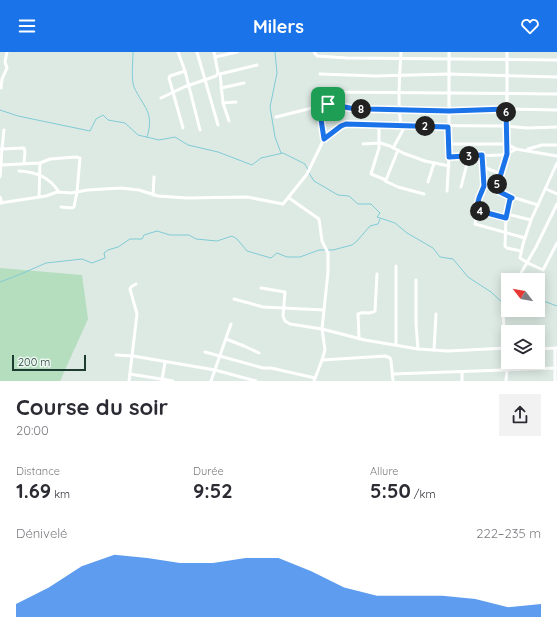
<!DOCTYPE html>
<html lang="fr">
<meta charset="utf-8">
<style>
body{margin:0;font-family:Quicksand,sans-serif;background:#f2f2f3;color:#2b2b33;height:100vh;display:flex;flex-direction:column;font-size:15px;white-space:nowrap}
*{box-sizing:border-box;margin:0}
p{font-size:13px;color:#7c7c81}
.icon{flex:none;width:22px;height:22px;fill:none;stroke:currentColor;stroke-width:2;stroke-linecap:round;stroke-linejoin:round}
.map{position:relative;height:329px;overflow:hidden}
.sheet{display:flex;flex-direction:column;background:#fff;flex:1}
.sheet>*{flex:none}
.needle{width:26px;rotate:301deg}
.controls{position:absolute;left:501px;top:221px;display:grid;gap:8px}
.controls a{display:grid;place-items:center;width:44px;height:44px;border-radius:0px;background:#fff;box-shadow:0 2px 10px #0003;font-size:20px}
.scale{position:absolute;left:12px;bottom:10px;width:74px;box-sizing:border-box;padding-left:4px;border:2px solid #1e3b32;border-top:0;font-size:11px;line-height:14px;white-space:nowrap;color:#1e3b32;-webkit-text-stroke:3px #edf7f2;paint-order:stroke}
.pin{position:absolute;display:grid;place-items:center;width:34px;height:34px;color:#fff;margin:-17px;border-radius:8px;box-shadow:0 2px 6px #0006}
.km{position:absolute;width:20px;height:20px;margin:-10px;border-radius:50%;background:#222;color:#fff;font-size:11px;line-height:20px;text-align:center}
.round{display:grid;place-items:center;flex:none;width:42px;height:42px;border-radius:0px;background:#f2f2f3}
.headline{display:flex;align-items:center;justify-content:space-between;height:68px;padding:0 16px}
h1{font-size:22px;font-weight:800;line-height:30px}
.stats{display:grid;grid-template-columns:repeat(3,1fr);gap:6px;height:68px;padding:4px 16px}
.stats div{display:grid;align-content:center}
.stats b{font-size:20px;font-weight:800}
.stats small{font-size:11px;font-weight:400}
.stats p{font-size:11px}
.chart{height:112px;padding:8px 16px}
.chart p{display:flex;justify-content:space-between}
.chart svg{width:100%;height:72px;margin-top:4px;fill:#1a73e8;opacity:.7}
header{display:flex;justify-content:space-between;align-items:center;height:52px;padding:0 16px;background:#1a73e8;color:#fff;font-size:18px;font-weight:800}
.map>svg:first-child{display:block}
.green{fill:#b4debd}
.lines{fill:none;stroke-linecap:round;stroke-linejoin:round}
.stream{stroke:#80cbd5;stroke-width:1}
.minor{stroke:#fff;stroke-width:3}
.route-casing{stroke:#fff;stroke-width:8}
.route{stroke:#1a73e8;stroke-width:5}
</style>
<header><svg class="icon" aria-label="menu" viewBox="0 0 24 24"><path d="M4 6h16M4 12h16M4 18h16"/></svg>Milers<svg class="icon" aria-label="heart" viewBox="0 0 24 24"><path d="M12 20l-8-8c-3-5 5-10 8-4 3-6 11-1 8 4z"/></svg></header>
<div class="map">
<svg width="557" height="329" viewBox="0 0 557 329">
<rect width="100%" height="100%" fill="#ddeae4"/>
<polygon class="green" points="0,216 82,223 88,267 60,329 0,329"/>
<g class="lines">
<g class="stream">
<path d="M133,0c0,9 -2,28 1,35 9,20 21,25 13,50"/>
<polyline points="275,0 277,21 270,55 275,85 281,101"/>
<polyline points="0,58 18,64 90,79 96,67 103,63 108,68 125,71 138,83 159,88 175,85 188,93 218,100 252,113 261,106 283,101 305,112 308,118"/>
<polyline points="309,121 314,129 338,143 349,144 358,152 371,152 380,161 377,165 395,171 407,181 433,196 440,205 453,207 468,225 491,240 504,252 508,251"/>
<polyline points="0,230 21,222 46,211 82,207 92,211 105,206 104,201 108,198 118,195 130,187 142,187 144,183 157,179 170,183 189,183 196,187 217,189 232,184 237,187 247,199 271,206 277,201 287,205 300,205 319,198 333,198 352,193 357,189 370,174 378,172 380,167"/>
<polyline points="538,247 557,254"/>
</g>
<g class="minor">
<polyline points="178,0 185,19 200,78"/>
<polyline points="197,0 218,73"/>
<polyline points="314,0 317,4 347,6 557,8"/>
<polyline points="449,0 449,105 501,103 509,101 516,97"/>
<polyline points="507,0 507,92 516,97 557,104"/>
<polyline points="215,5 237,0"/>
<polyline points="220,22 223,51 229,69"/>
<polyline points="220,22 257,13"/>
<polyline points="320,22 376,24 448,22 557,25"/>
<polyline points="1,36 2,27 7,16 5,10 7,0"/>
<polyline points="221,36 244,31"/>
<polyline points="320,40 557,42"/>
<polyline points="161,46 184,35 216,24 218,21 214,0"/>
<polyline points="223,51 236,50"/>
<polyline points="319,54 324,87"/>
<polyline points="276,65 328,52 350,56 368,57 449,59 507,57 557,58"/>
<polyline points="379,73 379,96 371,122 386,128 398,98"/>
<polyline points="183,76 169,26 170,24 185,19"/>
<polyline points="4,78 2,97 24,96 25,100 24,111"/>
<polyline points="363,92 380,91 390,94 403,101 425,109 449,114"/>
<polyline points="448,92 507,92 507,102 495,138"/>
<path d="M393,96l10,-18c-7,-12 -3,-62 -2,-78"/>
<polyline points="0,97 2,97 0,125"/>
<polyline points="528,97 542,93 557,93"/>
<polyline points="483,103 484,136 479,146 475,172 525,186"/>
<polyline points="40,111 50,107 76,105 80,106 77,140 74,155 72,156 61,155"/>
<polyline points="557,111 531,168 523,192 520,206 528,211 543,218 557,191"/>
<polyline points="1,113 40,111 39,145"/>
<polyline points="483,115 501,122"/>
<path d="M19,119c18,1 30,6 40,21"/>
<polyline points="385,129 398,135 424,142"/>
<polyline points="428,130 434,111"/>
<polyline points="484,134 500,139 512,145"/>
<polyline points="461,135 469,104"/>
<polyline points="546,137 557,142"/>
<polyline points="447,139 449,105"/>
<polyline points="153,143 154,125"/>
<polyline points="0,145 2,151"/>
<polyline points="289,146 319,167 322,189 328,201 328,220 322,277 325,298 322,308 314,329"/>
<polyline points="0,151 46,144 57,140 71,141 88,138 121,136 139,138 158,144 187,146 247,145 283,152 307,122 324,87 343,73 506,74 527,76 557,75"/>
<polyline points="477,159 506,166"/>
<polyline points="507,162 531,168"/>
<polyline points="521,199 507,196 505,194 506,166 510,147 512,145 538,153"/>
<polyline points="416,228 416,272 418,297"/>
<polyline points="519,228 521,221 536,195 557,152"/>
<polyline points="261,236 285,240 283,264 285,269 290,272 322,277 365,288 418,297 448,299 508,296"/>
<polyline points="234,247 263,255 324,258"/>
<polyline points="503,262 507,317 506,329"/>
<polyline points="226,287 244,294 259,301"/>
<path d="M359,287l-1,-25c5,-3 13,1 17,-3l2,-37"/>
<polyline points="396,293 396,214"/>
<polyline points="538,297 557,296"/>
<polyline points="434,298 436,262"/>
<polyline points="205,300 263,316 271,316 315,326"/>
<polyline points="116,303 133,304 215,318 256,329"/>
<polyline points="322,308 385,304 390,306 391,309 393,329"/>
<polyline points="462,320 462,329"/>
<polyline points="130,322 173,329"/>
<polyline points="393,322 557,316"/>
<polyline points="162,328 165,310"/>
<polyline points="129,329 137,262 130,237 131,235 136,232"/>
<polyline points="211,329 231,272"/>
<polyline points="555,329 555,296"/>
</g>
</g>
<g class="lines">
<defs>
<polygon id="route" points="328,52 350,56 368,57 449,59 506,57 507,102 496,138 512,146 510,147 506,166 476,158 479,146 484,134 482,103 449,105 448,75 346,72 341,74 324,87 319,54"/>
</defs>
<use href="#route" class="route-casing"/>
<use href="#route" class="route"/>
</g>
</svg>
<div class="controls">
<a><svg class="needle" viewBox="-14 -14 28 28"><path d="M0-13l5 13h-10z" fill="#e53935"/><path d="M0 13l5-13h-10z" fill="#7c7c81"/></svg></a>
<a><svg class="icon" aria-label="layers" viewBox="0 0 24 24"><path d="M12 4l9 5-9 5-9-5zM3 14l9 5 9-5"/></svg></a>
</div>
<div class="scale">200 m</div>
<div class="pin" style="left:328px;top:52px;background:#1e9e55"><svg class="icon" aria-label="arrive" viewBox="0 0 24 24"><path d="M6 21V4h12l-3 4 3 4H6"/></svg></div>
<b class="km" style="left:425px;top:74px">2</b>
<b class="km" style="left:469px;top:104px">3</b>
<b class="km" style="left:480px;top:159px">4</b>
<b class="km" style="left:497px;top:132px">5</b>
<b class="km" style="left:506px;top:60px">6</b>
<b class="km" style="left:361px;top:57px">8</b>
</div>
<section class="sheet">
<div class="headline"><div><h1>Course du soir</h1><p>20:00</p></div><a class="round"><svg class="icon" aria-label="share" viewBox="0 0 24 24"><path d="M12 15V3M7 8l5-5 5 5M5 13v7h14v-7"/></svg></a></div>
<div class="stats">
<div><p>Distance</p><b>1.69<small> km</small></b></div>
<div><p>Durée</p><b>9:52</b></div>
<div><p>Allure</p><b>5:50<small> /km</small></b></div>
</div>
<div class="chart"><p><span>Dénivelé</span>222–235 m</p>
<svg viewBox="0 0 160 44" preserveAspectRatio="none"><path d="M0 44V36L10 26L20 13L30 6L40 8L50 11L60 11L70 8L80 8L90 16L100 26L110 31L120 31L130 31L140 33L150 38L160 36V44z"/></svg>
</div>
</section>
